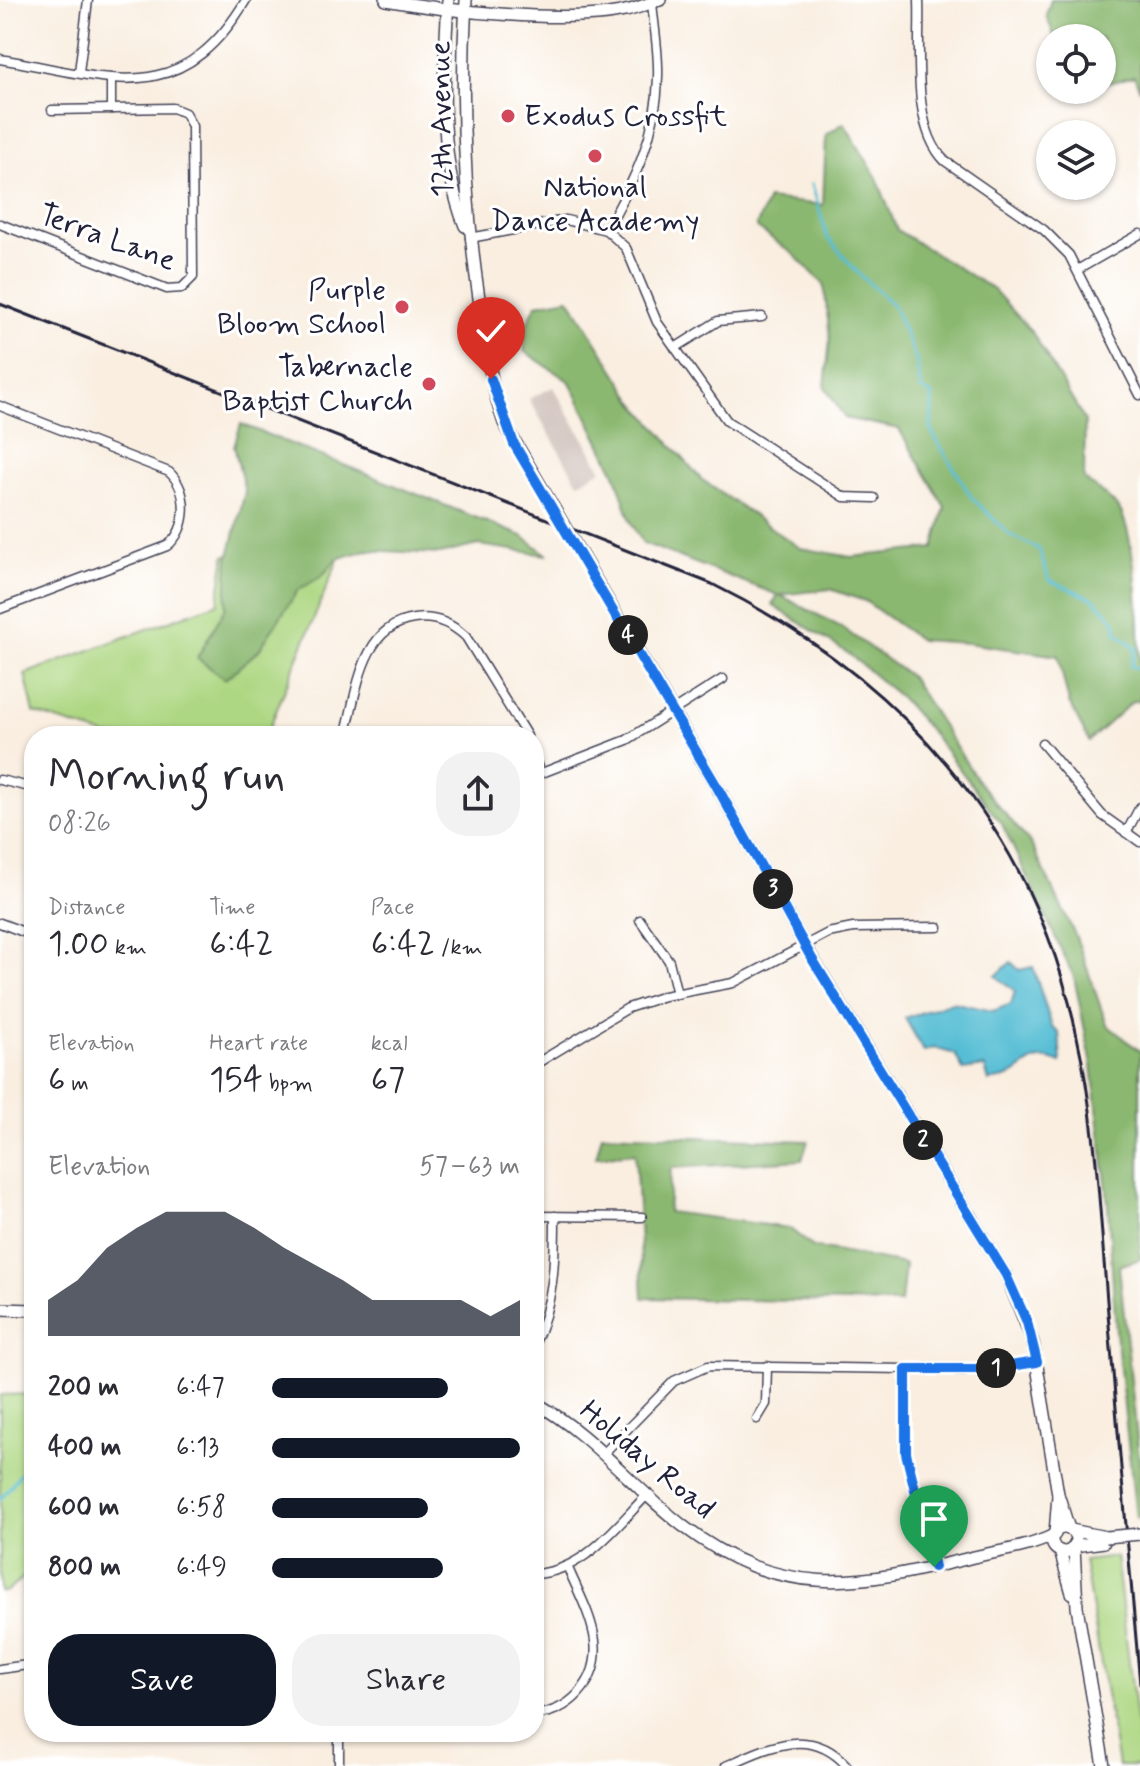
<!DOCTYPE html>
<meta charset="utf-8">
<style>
body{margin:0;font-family:Mynerve,sans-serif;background:#f2f2f3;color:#2b2b33;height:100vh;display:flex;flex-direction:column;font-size:30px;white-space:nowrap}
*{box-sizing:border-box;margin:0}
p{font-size:26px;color:#7c7c81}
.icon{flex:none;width:44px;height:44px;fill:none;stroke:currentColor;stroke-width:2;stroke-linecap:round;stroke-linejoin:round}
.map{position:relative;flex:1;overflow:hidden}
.sheet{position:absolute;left:24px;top:726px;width:520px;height:1016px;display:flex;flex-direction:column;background:#fff;border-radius:32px;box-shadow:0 2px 6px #0004}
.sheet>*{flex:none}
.buttons{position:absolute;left:1036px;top:24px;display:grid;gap:16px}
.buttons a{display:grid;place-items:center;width:80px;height:80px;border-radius:50%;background:#fff;box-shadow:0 2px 6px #0004;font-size:40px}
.pin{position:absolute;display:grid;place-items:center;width:68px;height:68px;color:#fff;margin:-82px -34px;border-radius:50% 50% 50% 0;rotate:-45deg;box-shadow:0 0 8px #0007}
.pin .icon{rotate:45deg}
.km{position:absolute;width:40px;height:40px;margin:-20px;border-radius:50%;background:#222;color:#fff;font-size:22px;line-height:40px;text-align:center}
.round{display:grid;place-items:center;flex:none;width:84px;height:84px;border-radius:32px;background:#f2f2f3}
.overview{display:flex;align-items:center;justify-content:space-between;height:136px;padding:0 24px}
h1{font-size:44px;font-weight:600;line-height:60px}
.stats{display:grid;grid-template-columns:repeat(3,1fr);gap:12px;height:136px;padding:8px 24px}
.stats div{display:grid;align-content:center}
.stats b{font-size:34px;font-weight:600}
.stats small{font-size:22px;font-weight:400}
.stats p{font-size:22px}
.chart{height:224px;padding:16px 24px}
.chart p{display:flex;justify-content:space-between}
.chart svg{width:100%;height:144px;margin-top:8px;fill:#111827;opacity:.7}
.button{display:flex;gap:16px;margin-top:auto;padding:16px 24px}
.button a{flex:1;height:92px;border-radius:32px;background:#111827;color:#fff;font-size:32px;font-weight:600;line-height:92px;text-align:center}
.button a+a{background:#f2f2f3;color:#2b2b33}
ul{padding:0 24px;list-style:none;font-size:26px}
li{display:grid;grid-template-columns:128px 96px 1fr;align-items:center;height:60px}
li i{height:20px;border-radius:10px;background:#111827}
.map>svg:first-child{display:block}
.industrial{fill:#cfc0ba}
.green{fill:#add782;stroke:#687c5e;stroke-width:2}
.forest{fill:#8ab870;stroke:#566d56;stroke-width:2}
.water{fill:#57bed4;stroke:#3c7088;stroke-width:2}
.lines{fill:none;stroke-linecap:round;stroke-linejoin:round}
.stream{stroke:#57bed4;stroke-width:3}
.street-casing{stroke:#424154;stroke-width:11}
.secondary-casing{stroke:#424154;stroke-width:14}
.street{stroke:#fff;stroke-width:8}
.secondary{stroke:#fff;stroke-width:11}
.rail{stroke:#22223b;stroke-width:3}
.secondary-bridge-casing{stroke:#424154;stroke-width:14;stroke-linecap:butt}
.secondary-bridge{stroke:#fff;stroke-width:11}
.route-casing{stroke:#fff;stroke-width:16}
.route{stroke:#1a73e8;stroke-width:10}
.poi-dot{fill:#d1495b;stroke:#fff;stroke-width:3}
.labels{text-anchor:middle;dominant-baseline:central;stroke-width:6;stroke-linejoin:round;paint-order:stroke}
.poi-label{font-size:30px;fill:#22223b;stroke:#fff;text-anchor:end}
.street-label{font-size:30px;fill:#22223b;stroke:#fff}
</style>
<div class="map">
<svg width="1140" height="1766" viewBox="0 0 1140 1766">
<rect width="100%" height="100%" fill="#fff"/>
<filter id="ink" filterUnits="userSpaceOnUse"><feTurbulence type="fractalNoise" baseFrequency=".0125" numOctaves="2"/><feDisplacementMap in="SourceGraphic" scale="16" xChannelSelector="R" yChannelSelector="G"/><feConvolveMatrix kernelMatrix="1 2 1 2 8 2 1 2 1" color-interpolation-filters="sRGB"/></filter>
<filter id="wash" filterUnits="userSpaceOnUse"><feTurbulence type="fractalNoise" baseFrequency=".006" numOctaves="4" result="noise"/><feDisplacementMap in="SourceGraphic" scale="32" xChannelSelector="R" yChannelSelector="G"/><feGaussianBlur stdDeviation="1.8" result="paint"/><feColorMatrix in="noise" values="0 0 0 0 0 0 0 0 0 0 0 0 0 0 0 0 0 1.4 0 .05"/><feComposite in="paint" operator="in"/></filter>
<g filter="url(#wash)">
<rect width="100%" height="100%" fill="#f9eee0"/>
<polygon class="industrial" points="553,387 602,470 578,483 529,399"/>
<g class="green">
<polygon points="225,555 339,557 266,736 108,736 34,713 25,674 218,603"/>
<polygon points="34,1394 34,1568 7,1591 0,1592 0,1395"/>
<polygon points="1116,1557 1140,1751 1140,1766 1118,1766 1084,1561"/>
</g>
<g class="forest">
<polygon points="1051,0 1140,0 1140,90 1134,76 1102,85 1102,38 1055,38 1046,15"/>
<path d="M844,123l33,55 20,52 97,60 38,42 53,89 -1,58c11,9 30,21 37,33 19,42 19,140 19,189h-7l-44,40 -20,-38 -11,-47 -91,-13 -47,-3 -55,-39 -35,-12 -50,6 61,32 70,50 69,107 51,60 45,93 31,88 33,26v208l-21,7 21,200v52h-4l-20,-186 -9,-141 -15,-126 -18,-88 -71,-151 -71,-93 -31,-35 -52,-44 -77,-49 6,-10 -135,-52 -12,-21 -16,-49 -45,-91 -46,-31 2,-26 11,-21 32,-6 66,105 66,76 99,69 51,9 83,-9 11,-41 -46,-78 -54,-11 -20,-31 5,-48 -6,-55 -32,-31 -36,-26 12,-28 55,6 3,-70z"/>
<polygon points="241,424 522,536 548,555 478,545 440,554 367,550 336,559 322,576 298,590 259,650 225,679 197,658 226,607 228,560 245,492 234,446"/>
<polygon points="602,1134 808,1141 802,1160 671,1168 668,1212 789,1228 813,1247 905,1264 901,1303 643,1298 635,1153 596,1157"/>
</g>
<path class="water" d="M1011,962l8,8 14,-3 19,60 7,6 2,30c-28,-12 -32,4 -53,14 -5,2 -14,3 -19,4l-4,-14 -22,3 -8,-16 -21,-6 -10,3 -19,-33 47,-16 41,9 18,-7 4,-13 -19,-15z"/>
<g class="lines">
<g class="stream">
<polyline points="812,184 827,237 857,272 893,305 916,359 921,389 932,395 931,431 972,498 1010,535 1039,549 1049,580 1094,599 1115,621 1116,632 1136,648 1131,666 1140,669"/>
<polyline points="0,1500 34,1456"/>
</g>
</g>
</g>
<g filter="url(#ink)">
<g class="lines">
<defs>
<g id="street">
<path d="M919,0c2,47 -9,126 26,161l99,69 25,25 71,140"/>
<path d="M0,59c107,18 179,53 246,-59"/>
<polyline points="79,72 88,0"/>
<polyline points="111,109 111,78"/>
<polyline points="0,224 167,289 182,288 193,277 192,126 185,113 173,108 52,110"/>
<path d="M606,230c28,-48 51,-95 52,-153 1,-25 -4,-50 -6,-75"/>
<polyline points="470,238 566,220 606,230 626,248 657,322 727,421 844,497 874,498"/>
<polyline points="1079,269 1140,234"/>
<polyline points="675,348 718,321 762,317"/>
<path d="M0,406l169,66c20,18 20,57 -2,74l-167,63"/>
<path d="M345,736c12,-41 15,-110 69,-117 20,-3 37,4 52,18l61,99"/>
<polyline points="1042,743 1102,815 1140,842"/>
<polyline points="534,756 540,774"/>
<polyline points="534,776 627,740 723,679"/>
<polyline points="0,780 34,788"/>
<polyline points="1126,833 1140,807"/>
<polyline points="640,920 669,961 677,994"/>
<polyline points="0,923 34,936"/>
<polyline points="534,1065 628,1008 664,996 733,983 828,933 853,928 938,927"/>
<polyline points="534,1216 642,1217"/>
<path d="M534,1345c20,-43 21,-82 21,-129"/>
<polyline points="906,1369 906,1453 934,1567"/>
<polyline points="757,1419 766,1404 767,1366"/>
<polyline points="605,1452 674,1381 708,1366 972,1370 1037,1362"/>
<path d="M534,1574c50,-2 81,-47 114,-80"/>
<polyline points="0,1669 34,1664"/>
<path d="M534,1715c17,-2 32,-8 44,-21 37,-39 7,-86 -10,-126"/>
<polyline points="339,1766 339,1732"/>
<path d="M726,1766c42,-19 85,-41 121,0"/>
</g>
<g id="secondary">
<path d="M386,0c59,11 182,24 239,11 12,-2 23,-8 35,-11"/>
<path d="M448,0c-4,74 -11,156 17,226"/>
<path d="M466,0c-6,100 -2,198 13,298 6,43 11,85 25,125l212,362 89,161 201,329 27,67 25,152 11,35"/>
<polyline points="0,1309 34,1310"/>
<path d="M534,1402c58,32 97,84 149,124 97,74 174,60 283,33 30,-8 60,-10 88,-24"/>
<circle cx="1064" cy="1540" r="12"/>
<polyline points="1071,1530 1106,1537"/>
<polyline points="1055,1534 1058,1495"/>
<polyline points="1074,1546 1104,1542 1106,1537"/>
<polyline points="1074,1547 1077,1607 1104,1766"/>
<polyline points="1060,1551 1072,1593"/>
</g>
</defs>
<use href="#street" class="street-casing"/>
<use href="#secondary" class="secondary-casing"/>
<use href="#street" class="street"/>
<use href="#secondary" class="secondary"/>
<path class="rail" d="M0,304l712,280c186,92 320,241 364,448 21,92 24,187 32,281 10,124 21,247 32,371"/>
<defs>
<polyline id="secondary-bridge" points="1106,1537 1140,1534"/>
</defs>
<use href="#secondary-bridge" class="secondary-bridge-casing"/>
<use href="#secondary-bridge" class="secondary-bridge"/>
</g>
</g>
<g class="lines" filter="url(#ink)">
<defs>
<polyline id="route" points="491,379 514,444 716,785 811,957 1006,1275 1027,1322 1037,1362 989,1369 906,1369 906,1453 934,1567"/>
</defs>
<use href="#route" class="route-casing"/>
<use href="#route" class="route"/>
</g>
<g class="poi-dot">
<circle cx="508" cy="116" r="8"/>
<circle cx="595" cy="156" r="8"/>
<circle cx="402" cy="307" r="8"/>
<circle cx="429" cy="384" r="8"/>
</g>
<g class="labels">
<g class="poi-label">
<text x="524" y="116" text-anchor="start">Exodus Crossfit</text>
<text x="595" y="187" text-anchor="middle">National<tspan x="595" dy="34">Dance Academy</tspan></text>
<text x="386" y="290">Purple<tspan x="386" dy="34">Bloom School</tspan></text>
<text x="413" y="367">Tabernacle<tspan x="413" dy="34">Baptist Church</tspan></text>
</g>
<g class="street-label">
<text transform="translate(442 119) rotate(-91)">12th Avenue</text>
<text transform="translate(107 238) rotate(20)">Terra Lane</text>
<text transform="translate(647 1460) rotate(40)">Holiday Road</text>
</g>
</g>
</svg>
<div class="buttons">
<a><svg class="icon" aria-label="locate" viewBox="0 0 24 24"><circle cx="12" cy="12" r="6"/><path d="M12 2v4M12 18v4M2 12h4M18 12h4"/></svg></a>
<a><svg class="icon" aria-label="layers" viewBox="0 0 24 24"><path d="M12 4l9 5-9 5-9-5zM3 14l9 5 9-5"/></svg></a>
</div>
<div class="pin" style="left:934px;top:1567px;background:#1e9e55"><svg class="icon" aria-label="arrive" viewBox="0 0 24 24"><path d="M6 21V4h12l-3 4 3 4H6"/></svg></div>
<div class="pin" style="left:491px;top:379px;background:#d93025"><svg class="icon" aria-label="check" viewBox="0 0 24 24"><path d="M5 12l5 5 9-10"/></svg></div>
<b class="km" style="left:996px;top:1368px">1</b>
<b class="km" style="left:923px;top:1140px">2</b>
<b class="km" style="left:773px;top:889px">3</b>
<b class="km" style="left:628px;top:635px">4</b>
<section class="sheet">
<div class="overview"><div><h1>Morning run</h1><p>08:26</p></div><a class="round"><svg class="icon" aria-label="share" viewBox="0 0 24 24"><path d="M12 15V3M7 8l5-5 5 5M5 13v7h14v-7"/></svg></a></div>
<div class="stats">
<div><p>Distance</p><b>1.00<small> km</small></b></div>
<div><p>Time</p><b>6:42</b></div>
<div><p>Pace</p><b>6:42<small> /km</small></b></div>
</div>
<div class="stats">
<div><p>Elevation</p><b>6<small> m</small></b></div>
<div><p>Heart rate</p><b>154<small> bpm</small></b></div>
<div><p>kcal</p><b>67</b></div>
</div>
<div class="chart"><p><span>Elevation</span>57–63 m</p>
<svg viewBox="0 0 160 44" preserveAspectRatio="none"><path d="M0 44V33L10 27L20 17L30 11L40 6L50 6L60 6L70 11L80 17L90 22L100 27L110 33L120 33L130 33L140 33L150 38L160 33V44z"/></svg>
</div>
<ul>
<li><b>200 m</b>6:47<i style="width:71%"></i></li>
<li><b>400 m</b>6:13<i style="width:100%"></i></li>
<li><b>600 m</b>6:58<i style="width:63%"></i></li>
<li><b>800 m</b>6:49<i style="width:69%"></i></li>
</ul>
<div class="button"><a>Save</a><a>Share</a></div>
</section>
</div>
